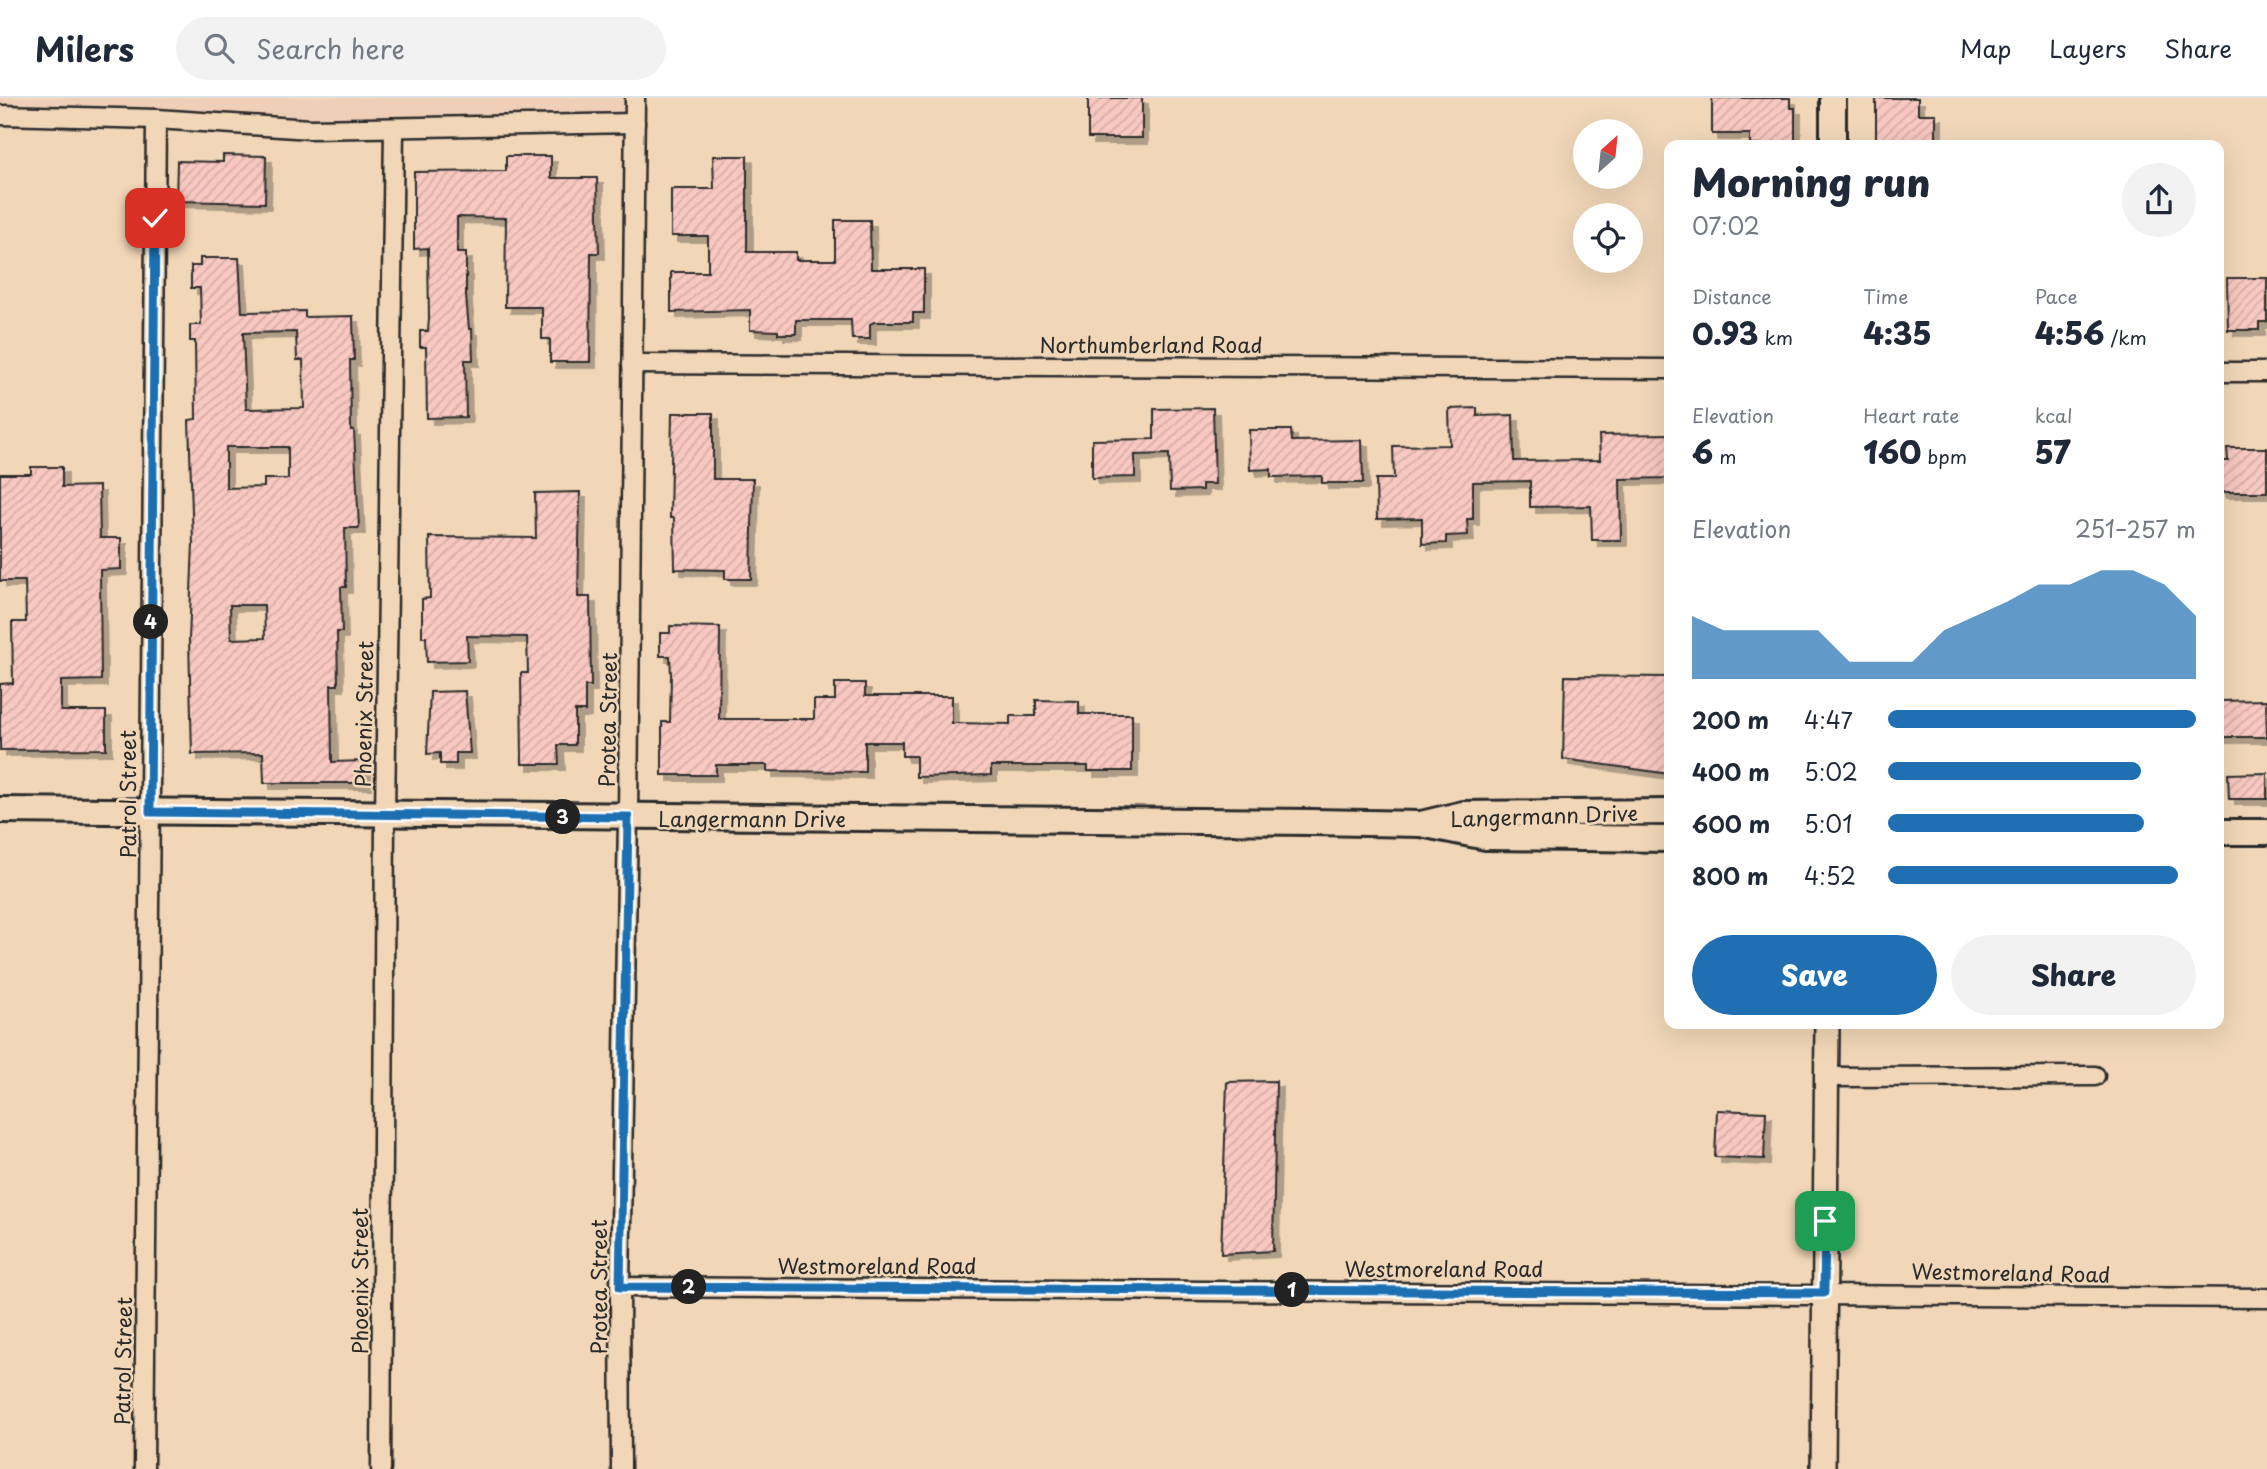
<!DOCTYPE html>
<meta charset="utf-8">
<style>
body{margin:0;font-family:"Playpen Sans",sans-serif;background:#f2f2f3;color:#1f2937;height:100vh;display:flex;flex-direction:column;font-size:26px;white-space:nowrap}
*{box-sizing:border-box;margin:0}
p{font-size:23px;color:#747a83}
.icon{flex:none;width:38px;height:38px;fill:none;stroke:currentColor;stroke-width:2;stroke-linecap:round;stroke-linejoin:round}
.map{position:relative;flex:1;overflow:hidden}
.details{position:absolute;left:1664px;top:42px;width:560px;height:889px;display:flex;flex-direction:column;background:#fff;border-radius:14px;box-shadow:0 7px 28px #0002}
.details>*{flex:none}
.needle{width:46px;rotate:27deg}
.buttons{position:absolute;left:1573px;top:21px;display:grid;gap:14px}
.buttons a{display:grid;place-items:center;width:70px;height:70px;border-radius:50%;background:#fff;box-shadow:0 7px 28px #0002;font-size:35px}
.pin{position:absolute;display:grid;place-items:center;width:60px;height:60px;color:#fff;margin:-30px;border-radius:14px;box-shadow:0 4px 10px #0006}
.km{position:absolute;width:35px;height:35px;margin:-18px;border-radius:50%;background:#222;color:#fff;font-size:19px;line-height:35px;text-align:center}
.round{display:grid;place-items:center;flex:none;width:74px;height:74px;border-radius:37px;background:#f2f2f3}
.overview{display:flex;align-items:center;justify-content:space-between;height:119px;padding:0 28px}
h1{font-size:38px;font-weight:800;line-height:52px}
.figures{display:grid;grid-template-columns:repeat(3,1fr);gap:10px;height:119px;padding:7px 28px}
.figures div{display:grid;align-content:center}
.figures b{font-size:30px;font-weight:800}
.figures small{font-size:19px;font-weight:400}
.figures p{font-size:19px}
.chart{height:196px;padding:14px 28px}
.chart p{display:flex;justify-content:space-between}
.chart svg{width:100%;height:126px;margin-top:7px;fill:#1f6fb2;opacity:.7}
.primary-button{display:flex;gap:14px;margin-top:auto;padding:14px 28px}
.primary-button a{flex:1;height:80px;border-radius:42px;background:#1f6fb2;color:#fff;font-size:28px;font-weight:800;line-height:80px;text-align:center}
.primary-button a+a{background:#f2f2f3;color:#1f2937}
ul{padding:0 28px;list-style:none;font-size:23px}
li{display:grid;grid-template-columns:112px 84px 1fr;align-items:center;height:52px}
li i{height:18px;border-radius:9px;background:#1f6fb2}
header{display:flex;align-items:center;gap:42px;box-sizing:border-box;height:98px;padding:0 35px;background:#fff;border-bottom:2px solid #e0e1e3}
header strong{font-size:33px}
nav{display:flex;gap:38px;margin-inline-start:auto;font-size:24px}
.search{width:490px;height:63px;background:#f2f2f3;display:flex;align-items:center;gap:18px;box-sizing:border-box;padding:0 24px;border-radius:38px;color:#747a83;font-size:26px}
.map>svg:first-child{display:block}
.built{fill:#efcfb8}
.building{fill:url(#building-hatch);stroke:#2b2b2b;stroke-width:2;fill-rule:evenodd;filter:url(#shadow)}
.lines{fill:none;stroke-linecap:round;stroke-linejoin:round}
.minor-casing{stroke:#2b2b2b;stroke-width:23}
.tertiary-casing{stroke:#2b2b2b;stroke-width:28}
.secondary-casing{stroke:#2b2b2b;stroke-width:30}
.minor{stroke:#f1d7b8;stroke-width:18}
.tertiary{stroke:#f1d7b8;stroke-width:23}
.secondary{stroke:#f1d7b8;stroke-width:24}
.route-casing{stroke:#fff;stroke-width:14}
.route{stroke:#1f6fb2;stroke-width:9}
.labels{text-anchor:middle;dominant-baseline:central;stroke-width:5;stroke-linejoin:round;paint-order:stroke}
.street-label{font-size:21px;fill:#2b2b2b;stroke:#f1d7b8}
</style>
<header>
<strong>Milers</strong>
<div class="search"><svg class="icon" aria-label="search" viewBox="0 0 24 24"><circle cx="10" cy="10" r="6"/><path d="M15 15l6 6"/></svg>Search here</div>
<nav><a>Map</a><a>Layers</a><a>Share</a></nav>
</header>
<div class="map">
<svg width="2267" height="1371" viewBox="0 0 2267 1371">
<defs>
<pattern id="building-hatch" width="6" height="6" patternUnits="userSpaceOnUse" patternTransform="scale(1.75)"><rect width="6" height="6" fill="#f8c8c1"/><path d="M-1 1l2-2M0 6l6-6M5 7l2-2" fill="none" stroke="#d5aca6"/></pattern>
<filter id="shadow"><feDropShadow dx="6" dy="6" stdDeviation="0" flood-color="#0004"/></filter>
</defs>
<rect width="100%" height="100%" fill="#f1d7b8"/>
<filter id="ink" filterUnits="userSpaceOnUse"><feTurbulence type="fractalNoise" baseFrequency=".0143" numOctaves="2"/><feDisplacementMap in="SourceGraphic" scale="14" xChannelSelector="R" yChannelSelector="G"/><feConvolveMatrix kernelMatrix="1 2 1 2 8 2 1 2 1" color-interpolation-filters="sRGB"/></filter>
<g filter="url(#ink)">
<polygon class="built" points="0,0 634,0 634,36 0,26"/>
<g class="building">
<rect x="1088" y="0" width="54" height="40"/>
<polygon points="1712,0 1790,0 1790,10 1795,10 1795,47 1750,47 1750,36 1712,36"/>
<polygon points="1876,0 1918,0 1918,16 1936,16 1936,47 1876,47"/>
<polygon points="223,57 266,58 265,105 176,103 177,63 223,64"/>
<polygon points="506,58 551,58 551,80 597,80 599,155 591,155 590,264 550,264 550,241 542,241 542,209 505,209 506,120 457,119 457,155 466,155 466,198 469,231 472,231 473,262 465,262 466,319 427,320 426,249 420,249 420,233 428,233 429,220 428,150 414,151 414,74 506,73"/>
<polygon points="713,58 747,58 747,154 796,154 796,162 835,162 835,122 870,122 871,171 924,171 924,215 913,215 913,224 874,224 870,226 870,241 852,241 851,222 796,222 796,236 778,236 778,233 750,232 750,212 671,214 671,174 708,174 708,138 671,138 671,91 714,91"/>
<path d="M200,160h39l3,54 63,-1v6l48,-1 1,44h-4l1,70h3l5,98h-14l1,59h-5l1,45h-5l1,53h-7l1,77 33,-1v22h-101l-1,-30 -71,1 -3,-114 4,-97 -4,-123 7,-1 -1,-78h-5v-16h11l-1,-37h-9v-22h9zM296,234l1,28h6l1,48 -58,1 -3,-76zM226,349h62v32h-24v8l-38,1zM230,507h34l1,33 -34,1z"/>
<polygon points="2227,180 2267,180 2267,224 2259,224 2259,232 2228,232"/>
<polygon points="1213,310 1215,386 1202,386 1202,392 1170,393 1169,356 1135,357 1135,379 1092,380 1092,342 1154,341 1154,311"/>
<polygon points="1477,310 1477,318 1513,317 1514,363 1600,362 1599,337 1670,336 1670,380 1620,381 1621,442 1592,442 1591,408 1530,409 1530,383 1473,384 1473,421 1467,421 1468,437 1446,438 1446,445 1422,446 1422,420 1377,421 1376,381 1394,381 1393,348 1450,347 1449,311"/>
<polygon points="672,315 713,315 713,381 753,381 751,481 725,481 725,472 675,471 674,420 670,420"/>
<polygon points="1249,332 1291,332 1292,343 1362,342 1363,385 1322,385 1322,378 1271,379 1271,371 1250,372"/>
<polygon points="2227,350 2267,350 2267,394 2220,394 2220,363 2228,363"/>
<polygon points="31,369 62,369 62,389 99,388 100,440 121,440 121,471 100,472 101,582 61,583 61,613 106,613 106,651 0,652 0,586 13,585 12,524 26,524 25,483 0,483 0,376 31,376"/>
<polygon points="580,394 578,499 590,499 591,588 585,588 585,613 575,613 575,647 558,647 559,666 522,666 521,575 528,575 527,539 467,538 468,563 427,564 426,539 422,539 422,501 430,500 429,439 536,440 535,395"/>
<polygon points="670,528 720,529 719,621 814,621 814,602 835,602 835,585 865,585 865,598 952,598 952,625 1010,626 1010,618 1036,618 1036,602 1079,603 1079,616 1132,616 1132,673 1088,673 1088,668 991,668 991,677 916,679 916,658 902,658 902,644 865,644 865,674 767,673 767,667 716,667 716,677 662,677 662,624 670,624 671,576 670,558 660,558 660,535 670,535"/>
<polygon points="1565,578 1670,579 1670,676 1563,661"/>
<polygon points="465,593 470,655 456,655 456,666 440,666 440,655 427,656 430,594"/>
<polygon points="2266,602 2267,639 2219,639 2219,603"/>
<polygon points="2267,675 2267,701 2229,701 2228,676"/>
<polygon points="1276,983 1273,1153 1221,1156 1227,984"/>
<polygon points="1717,1012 1766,1014 1764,1061 1715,1059"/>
</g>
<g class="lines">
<defs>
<g id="minor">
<polyline points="0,17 156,21 310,31 635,25"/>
<polyline points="632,266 1670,271"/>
<polyline points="2219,274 2267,274"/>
<polyline points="1828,979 2095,978"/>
<polyline points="620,1189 2267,1200"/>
<polyline points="144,1371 156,21"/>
<polyline points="381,1371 385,718 394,30"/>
<polyline points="621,1371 620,1189 628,719 635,0"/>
</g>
<polyline id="tertiary" points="1823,1371 1827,926"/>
<g id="secondary">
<polyline points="1833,47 1833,0"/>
<polyline points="0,712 1312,724 1421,726 1486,739 1670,741"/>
<polyline points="1421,726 1463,716 1670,714"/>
<polyline points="2219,734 2267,734"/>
</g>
</defs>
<use href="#minor" class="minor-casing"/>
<use href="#tertiary" class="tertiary-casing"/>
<use href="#secondary" class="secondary-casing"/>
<use href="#minor" class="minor"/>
<use href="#tertiary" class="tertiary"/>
<use href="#secondary" class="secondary"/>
</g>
</g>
<g class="lines" filter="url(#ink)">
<defs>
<polyline id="route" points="155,120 150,714 628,719 620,1189 1824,1195 1825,1123"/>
</defs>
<use href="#route" class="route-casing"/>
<use href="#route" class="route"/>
</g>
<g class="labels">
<g class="street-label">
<text x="1151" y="246">Northumberland Road</text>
<text transform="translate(363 616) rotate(-89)">Phoenix Street</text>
<text transform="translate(607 622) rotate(-89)">Protea Street</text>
<text transform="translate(127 696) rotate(-90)">Patrol Street</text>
<text transform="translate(1544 717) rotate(-2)">Langermann Drive</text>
<text x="752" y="720">Langermann Drive</text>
<text x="877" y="1167">Westmoreland Road</text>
<text x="1444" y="1170">Westmoreland Road</text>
<text transform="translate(2011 1174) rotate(1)">Westmoreland Road</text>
<text transform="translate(359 1183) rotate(-90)">Phoenix Street</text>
<text transform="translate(598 1189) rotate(-90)">Protea Street</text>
<text transform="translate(122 1263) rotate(-89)">Patrol Street</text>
</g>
</g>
</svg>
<div class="buttons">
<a><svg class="needle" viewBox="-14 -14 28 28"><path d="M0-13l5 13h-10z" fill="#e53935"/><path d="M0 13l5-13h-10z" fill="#747a83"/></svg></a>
<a><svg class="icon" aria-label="locate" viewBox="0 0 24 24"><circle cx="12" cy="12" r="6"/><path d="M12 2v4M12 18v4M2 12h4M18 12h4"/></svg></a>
</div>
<div class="pin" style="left:1825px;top:1123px;background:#1e9e55"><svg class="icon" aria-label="arrive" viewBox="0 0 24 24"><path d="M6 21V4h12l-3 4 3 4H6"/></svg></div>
<div class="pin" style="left:155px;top:120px;background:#d93025"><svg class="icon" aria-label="check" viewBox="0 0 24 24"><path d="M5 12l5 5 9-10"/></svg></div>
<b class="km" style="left:1292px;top:1192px">1</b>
<b class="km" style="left:689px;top:1189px">2</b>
<b class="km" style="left:563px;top:719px">3</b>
<b class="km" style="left:151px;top:524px">4</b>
<section class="details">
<div class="overview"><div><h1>Morning run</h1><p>07:02</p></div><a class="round"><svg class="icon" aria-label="share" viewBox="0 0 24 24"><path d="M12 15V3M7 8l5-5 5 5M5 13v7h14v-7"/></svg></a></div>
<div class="figures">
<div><p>Distance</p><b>0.93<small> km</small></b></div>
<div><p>Time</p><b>4:35</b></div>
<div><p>Pace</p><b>4:56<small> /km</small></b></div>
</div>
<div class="figures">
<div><p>Elevation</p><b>6<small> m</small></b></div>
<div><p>Heart rate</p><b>160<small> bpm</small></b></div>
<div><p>kcal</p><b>57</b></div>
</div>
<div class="chart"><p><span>Elevation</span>251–257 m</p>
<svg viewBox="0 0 160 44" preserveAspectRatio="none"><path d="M0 44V22L10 27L20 27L30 27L40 27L50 38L60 38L70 38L80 27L90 22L100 17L110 11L120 11L130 6L140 6L150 11L160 22V44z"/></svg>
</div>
<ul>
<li><b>200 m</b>4:47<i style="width:100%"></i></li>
<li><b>400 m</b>5:02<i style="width:82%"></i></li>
<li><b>600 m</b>5:01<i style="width:83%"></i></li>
<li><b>800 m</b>4:52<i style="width:94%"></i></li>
</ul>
<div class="primary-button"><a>Save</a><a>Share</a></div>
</section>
</div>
